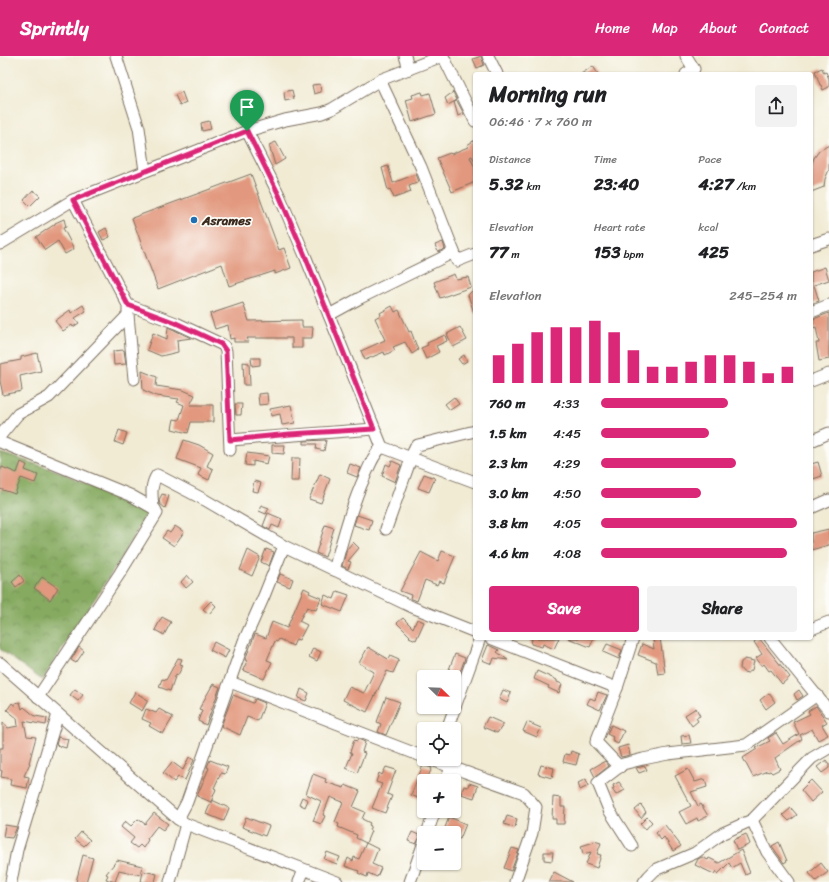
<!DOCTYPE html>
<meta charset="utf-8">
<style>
body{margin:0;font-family:Sriracha,sans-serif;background:#f2f2f2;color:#202124;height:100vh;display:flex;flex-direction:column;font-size:15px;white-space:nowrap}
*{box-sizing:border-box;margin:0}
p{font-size:13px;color:#757577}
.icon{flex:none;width:22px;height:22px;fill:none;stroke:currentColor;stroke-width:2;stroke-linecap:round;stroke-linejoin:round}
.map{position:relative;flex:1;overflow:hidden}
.sheet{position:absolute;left:473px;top:16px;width:340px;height:568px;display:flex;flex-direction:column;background:#fff;border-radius:4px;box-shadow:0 1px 3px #0004}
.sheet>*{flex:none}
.needle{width:26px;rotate:113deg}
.controls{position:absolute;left:417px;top:614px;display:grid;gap:8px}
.controls a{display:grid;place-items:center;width:44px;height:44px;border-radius:4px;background:#fff;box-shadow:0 1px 3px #0004;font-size:20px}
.pin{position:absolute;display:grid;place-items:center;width:34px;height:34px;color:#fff;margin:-41px -17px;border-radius:50% 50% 50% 0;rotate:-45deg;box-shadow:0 0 4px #0007}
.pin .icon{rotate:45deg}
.round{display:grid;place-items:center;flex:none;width:42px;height:42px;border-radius:4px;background:#f2f2f2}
.summary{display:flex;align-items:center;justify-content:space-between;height:68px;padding:0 16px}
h1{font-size:22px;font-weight:800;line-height:30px}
.figures{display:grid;grid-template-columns:repeat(3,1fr);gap:6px;height:68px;padding:4px 16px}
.figures div{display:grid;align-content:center}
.figures b{font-size:17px;font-weight:800}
.figures small{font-size:11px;font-weight:400}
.figures p{font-size:11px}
.chart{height:112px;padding:8px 16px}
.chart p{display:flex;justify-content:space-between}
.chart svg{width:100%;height:72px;margin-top:4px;stroke:#db2777;stroke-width:6}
.action{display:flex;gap:8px;margin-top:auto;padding:8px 16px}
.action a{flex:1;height:46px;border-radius:4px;background:#db2777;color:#fff;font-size:16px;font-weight:800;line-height:46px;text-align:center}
.action a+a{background:#f2f2f2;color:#202124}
ul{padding:0 16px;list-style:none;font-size:13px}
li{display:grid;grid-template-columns:64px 48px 1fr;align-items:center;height:30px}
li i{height:10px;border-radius:5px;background:#db2777}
header{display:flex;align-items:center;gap:24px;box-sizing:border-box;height:56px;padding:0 20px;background:#db2777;color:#fff}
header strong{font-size:19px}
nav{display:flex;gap:22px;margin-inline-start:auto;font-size:14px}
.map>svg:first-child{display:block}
.forest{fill:url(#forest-crowns);stroke:#606a3f}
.building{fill:#e2987e}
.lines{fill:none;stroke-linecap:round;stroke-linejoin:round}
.minor-casing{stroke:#7b6e5e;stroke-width:13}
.minor{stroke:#fff;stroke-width:11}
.route-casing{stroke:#fff;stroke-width:8}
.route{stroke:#db2777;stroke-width:5}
.poi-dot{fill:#1f6fb2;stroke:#fdfcf7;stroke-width:1.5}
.labels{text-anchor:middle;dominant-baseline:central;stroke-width:3.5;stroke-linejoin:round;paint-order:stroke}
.poi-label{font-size:13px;font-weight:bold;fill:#3b2a1e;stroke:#fdfcf7;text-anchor:start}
</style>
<header>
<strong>Sprintly</strong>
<nav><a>Home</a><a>Map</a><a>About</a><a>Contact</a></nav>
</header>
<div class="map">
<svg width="829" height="826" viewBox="0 0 829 826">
<defs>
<pattern id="forest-crowns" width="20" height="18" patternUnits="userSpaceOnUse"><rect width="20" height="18" fill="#86aa60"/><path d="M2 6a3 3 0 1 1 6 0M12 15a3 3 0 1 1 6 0" fill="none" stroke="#6f8b4f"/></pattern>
</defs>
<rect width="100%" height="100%" fill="#fdfcf7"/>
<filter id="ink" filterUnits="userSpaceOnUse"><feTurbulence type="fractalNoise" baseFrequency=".025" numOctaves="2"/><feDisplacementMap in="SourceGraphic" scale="8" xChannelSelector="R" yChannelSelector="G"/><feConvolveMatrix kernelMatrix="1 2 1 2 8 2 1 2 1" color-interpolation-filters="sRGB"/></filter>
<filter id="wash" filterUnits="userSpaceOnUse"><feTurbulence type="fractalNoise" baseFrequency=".012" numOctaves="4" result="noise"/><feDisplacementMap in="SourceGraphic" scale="16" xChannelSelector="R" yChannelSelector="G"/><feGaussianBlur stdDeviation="0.9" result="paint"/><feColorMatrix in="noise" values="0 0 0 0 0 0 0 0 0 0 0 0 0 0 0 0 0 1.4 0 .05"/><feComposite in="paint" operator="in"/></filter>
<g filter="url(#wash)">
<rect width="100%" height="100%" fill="#f1ebd4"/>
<polygon class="forest" points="0,397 58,415 95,432 149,453 120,504 42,624 0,593"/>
<g id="blocks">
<g class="building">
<polygon points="481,0 484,9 477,12 473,3"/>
<polygon points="593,10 598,18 581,18"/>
<polygon points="822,12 824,17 826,16 829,23 829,31 823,34 821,29 820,29 815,15"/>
<polygon points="320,28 321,36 314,38 312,29"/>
<polygon points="292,34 294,43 285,45 284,36"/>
<polygon points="182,36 186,47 180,50 175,39"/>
<polygon points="422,36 423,39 430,37 436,58 412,66 406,44 413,42 412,39"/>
<polygon points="453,36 457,44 448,49 445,42"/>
<polygon points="457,45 464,58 458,60 454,46"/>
<polygon points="209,65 211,73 202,75 201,67"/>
<polygon points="475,84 475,106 472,100 470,101 475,112 475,126 452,136 437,102 450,97 451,98 468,91 467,89"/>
<polygon points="276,86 285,103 275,109 269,89"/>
<polygon points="829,89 829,114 825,123 824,131 811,136 811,110 814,102 819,95"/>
<polygon points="388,110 393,127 416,118 419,126 409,130 411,136 394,142 390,133 388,134 382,112"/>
<polygon points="251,118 279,194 284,192 291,212 275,218 275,215 229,230 222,208 158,233 132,162"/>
<polygon points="33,134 40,140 30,150 24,144"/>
<polygon points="64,163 66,171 63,172 74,193 65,198 58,185 45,194 36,181 55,168 55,167"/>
<polygon points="106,172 110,181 103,184 99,176"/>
<polygon points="443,186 445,193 438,196 435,189"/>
<polygon points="825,211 829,224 814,229 819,245 811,248 811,216"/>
<polygon points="454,218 456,223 468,221 471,231 440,242 434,226"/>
<polygon points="475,232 475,257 474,257 468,239"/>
<polygon points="243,247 249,265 302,264 302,271 313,271 312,282 302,282 302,292 292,292 292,282 247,282 249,286 234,286 234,282 230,283 228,269 215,273 210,258"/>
<polygon points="83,249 86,255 75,262 79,267 73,271 72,269 63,275 55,265 70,254 71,257"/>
<polygon points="392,250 395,256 399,254 409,276 411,275 418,294 412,298 405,286 393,291 395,294 385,299 384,296 365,304 361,295 385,284 375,262 381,259 380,257"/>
<polygon points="829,257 829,303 819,305 816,287 819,287 816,271 812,272 811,264"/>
<polygon points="168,271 191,282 177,284 178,296 161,300 147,294 153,277 167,283"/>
<polygon points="460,271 467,284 453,291 447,278"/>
<polygon points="445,279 447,285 436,290 439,296 426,303 421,292 428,289 427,287"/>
<polygon points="124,294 126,308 114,309 113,295"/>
<polygon points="37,297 41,315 20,320 22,335 3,339 0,325 0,308 21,304 21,301"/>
<polygon points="464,299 467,305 462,308 458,303"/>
<polygon points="251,302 260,302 260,309 252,310"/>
<polygon points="243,306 249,307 250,329 244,329"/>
<polygon points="142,315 157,321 156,330 183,334 195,339 190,349 213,349 213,366 191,366 188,377 172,373 174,363 179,364 184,349 177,346 179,343 157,340 143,334"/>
<polygon points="267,337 268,348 259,349 258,338"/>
<polygon points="454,341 459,348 450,354 445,348"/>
<polygon points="235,348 242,348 241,359 236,359"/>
<polygon points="291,349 295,367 282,369 280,358 271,360 270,353"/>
<polygon points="119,374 127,377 123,389 115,386"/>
<polygon points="184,384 199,389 213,397 207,410 213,413 209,424 198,419 201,412 177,403"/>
<polygon points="326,384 324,395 316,393 317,388 304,388 304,385"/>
<polygon points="272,389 285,389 284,398 272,397"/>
<polygon points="247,397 269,400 267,408 253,405 253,410 245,409"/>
<polygon points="292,402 300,402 299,425 291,425"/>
<polygon points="392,405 401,409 395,426 382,420 386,408 390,410"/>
<polygon points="21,406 27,409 25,414 38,419 35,427 21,422 15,438 0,433 0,415 2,411 17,417"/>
<polygon points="818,406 822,420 813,423 811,416 811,408"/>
<polygon points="350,408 361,412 357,421 347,417"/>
<polygon points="320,418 330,423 321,447 309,443"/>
<polygon points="424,418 435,422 429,436 418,432"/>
<polygon points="254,425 261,427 258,436 252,435"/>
<polygon points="162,438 169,440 165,452 160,448 159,444"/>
<polygon points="261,449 269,452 266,458 259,455"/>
<polygon points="268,457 282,463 279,472 272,469 270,474 263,470"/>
<polygon points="357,459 372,464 369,474 354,469"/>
<polygon points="325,469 334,472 325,501 316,497"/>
<polygon points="175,470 184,476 174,490 162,482 167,475 170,477"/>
<polygon points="829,473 829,489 811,494 811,477"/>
<polygon points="353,486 359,492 348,505 351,506 348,513 342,510 347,493"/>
<polygon points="266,493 274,496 269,510 261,506"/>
<polygon points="248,494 260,501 252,520 240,514"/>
<polygon points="442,495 455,500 444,527 439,525 437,529 425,524 417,545 410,542 411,539 400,535 421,496 438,505"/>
<polygon points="280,518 293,523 290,531 277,526"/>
<polygon points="20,519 24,525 16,531 12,526"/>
<polygon points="187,519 193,526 186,532 181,526"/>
<polygon points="42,521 58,532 50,544 34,532"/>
<polygon points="304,532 310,535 309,537 321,542 316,554 307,551 299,565 307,569 299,584 296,583 293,590 279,583 277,586 275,585 267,604 272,606 264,623 243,614 247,605 245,604 255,578 266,582 272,566 287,572"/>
<polygon points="337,535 349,539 342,556 322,548 325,539 334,543"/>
<polygon points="211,545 216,550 209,558 203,553"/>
<polygon points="162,561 171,566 164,579 155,574"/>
<polygon points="403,562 413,572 417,563 424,566 416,584 409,581 410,580 397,567"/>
<polygon points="529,582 559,582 554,593 543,588 542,591 531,588 532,583"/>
<polygon points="568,582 594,582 590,591"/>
<polygon points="653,582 660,582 665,617 658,618 656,606 638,599 642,588 654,593"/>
<polygon points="759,582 790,621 782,628 771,614 769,615 764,608 762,610 756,602 762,598 754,586"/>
<polygon points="214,586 229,594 225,602 210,594"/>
<polygon points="607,588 622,594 619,603 603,596"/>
<polygon points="488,589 499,594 497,596 508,604 494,602 492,608 482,604"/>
<polygon points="79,591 84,595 76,607 71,604"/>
<polygon points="368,591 388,603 390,600 399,604 393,617 387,615 367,656 343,644 349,631 364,637 374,616 359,607"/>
<polygon points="313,592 321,596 317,605 309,601"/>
<polygon points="455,598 465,602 454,633 454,621 446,621"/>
<polygon points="178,602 182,603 180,608 183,609 178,619 176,618 170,635 159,631 162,623 166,624"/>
<polygon points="745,603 754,605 752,614 748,617 743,616 740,612 741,606"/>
<polygon points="537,615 557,624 557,626 562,628 559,637 548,632 549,630 534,623"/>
<polygon points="213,628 220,631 206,669 198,665 202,654 199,653"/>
<polygon points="75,633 83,639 78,645 70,639"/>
<polygon points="301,633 309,637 306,645 298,642"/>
<polygon points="503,634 511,637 507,647 499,643"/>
<polygon points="799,634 803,640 797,644 794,638"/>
<polygon points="135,636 148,644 142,655 129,647"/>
<polygon points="598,636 607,639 600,654 587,648 590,642 595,644"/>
<polygon points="769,637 775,646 766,653 760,644"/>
<polygon points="233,639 253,647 255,643 265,647 258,665 247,661 240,679 221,670"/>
<polygon points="386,641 400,646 386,679 378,676 381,668 377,666"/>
<polygon points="20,646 22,653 24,651 35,660 47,662 46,669 24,665 27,680 36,681 29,707 30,707 24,720 29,721 27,732 10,729 11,723 1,721 2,715 0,714 0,692 3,692 3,666 8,672 18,670 17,662 7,654 12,647 15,650 15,647"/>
<polygon points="816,650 827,666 822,669 828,679 818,684 812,673 800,679 802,683 799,685 775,702 780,713 772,717 770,715 768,716 767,715 753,721 743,702 757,693 756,692 770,685 768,682 776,677 783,688 799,678 793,666 810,658 808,655"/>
<polygon points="696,652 700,660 696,662 698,665 692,670 685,659"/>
<polygon points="146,653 156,657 159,653 173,661 163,678 149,670 151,667 142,663"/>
<polygon points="488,661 504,668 497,677 483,671"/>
<polygon points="527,666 541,672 537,681 523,675"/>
<polygon points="611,669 624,675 618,688 612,685 613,681 607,678"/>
<polygon points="689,679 691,687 682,688 681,680"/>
<polygon points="58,681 68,683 66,692 56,689"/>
<polygon points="358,683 365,686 362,696 365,697 357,717 346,712 352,697 350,696 354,684 357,685"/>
<polygon points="628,689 630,699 621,701 618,692"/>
<polygon points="571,695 579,698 576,709 563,706 565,698 570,699"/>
<polygon points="189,701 194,704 185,724 178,721 174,726 163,717 172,706 183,714"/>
<polygon points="210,704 228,711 225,718 221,717 214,732 216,733 211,746 197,740 209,712 207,711"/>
<polygon points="826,704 829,708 829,712 822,717 817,711"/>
<polygon points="605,705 609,710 595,721 591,713"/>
<polygon points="423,709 432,712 426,725 424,725 424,730 422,736 423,737 420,743 411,739"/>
<polygon points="541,709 554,712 552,722 538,718"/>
<polygon points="645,710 647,714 639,717 636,712"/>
<polygon points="386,711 396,714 387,738 392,740 385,757 372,752 382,728 376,726 379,717 382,719"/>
<polygon points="688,713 695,726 705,723 707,731 691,736 698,750 701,748 708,760 698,765 697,762 686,768 679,756 691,750 675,720"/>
<polygon points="313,718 326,723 325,726 344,732 345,729 360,735 353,751 365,756 362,763 370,767 369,769 371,770 369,774 371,775 366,787 356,782 357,779 338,771 339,768 335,766 343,746 330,741 323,759 325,760 321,768 313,765 321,745 306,738"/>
<polygon points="586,723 588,730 580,734 578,727"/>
<polygon points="811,724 822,736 811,746 801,734"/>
<polygon points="619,726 625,734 616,739 612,733 614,732 613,729"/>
<polygon points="469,727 478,730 474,742 461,738 464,730 468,731"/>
<polygon points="302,741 308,744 305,751 299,748"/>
<polygon points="553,741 561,742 561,751 565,751 564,768 556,768 556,763 552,763"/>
<polygon points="212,744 229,752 224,765 206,758"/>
<polygon points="641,749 646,756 641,762 635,754"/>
<polygon points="791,752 797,759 789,765 783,759"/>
<polygon points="154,757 168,768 163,774 157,770 147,783 148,784 143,792 140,789 137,792 130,787 134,782 121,771 125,765 131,770 138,763 145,768"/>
<polygon points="507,760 517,763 515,772 504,768"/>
<polygon points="246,761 269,770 265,780 242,771"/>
<polygon points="449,761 466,768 460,783 454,781 454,777 443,777"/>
<polygon points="647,761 652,766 646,773 640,768"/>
<polygon points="5,769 17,771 12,782 3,781"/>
<polygon points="665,769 681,790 673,795 664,781 661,784 656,777"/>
<polygon points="81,776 90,784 84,790 75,783"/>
<polygon points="412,776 421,780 416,788 408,785"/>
<polygon points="746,778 750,788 737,794 733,784"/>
<polygon points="594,785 601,787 597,798 601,799 597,812 586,808 591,796 583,798 581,790 594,786"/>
<polygon points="779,786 787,805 784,807 772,790"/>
<polygon points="366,787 378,793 372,808 381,812 377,821 368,817 367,821 358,817 359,815 345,810 348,802 353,805 354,801 359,803"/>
<polygon points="512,792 519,794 511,815 504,812"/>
<polygon points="741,794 750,817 745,819 740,807 732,812 729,807 718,818 716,815 714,818 695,809 698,803 702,801 708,804 709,802 719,807"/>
<polygon points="327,796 340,801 337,808 324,803"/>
<polygon points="544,796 553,796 552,805 544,804"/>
<polygon points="83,799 93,802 86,826 76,826"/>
<polygon points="117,804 142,810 140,819 119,814 115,826 106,823 108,819 106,818"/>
<polygon points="821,807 828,816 816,825 809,817"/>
<polygon points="143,815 157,818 155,826 141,826"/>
<polygon points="554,816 573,826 549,826"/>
</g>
</g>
</g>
<g filter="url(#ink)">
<use href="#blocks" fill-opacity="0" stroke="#7b6e5e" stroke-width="1"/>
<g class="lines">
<defs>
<g id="minor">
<polyline points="116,0 139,72 145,115"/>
<polyline points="405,0 409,13"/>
<polyline points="443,0 475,65"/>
<polyline points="488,0 497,18"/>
<polyline points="686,0 694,13 686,18"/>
<polyline points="380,24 421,111 454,196 457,205 475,198"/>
<polyline points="247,75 279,139 306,202 382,391 475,426"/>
<polyline points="0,188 73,144 247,75 285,64 322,57 332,53 380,24 442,0"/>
<polyline points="811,189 829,183"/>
<polyline points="128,249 176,267 221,288 224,290 226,295 230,394"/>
<polyline points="811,256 829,249"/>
<polyline points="128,259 134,323"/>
<polyline points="329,259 360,242 454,196"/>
<polyline points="811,325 829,318"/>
<polyline points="0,380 18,358 49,341 128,259 128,249 73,144"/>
<polyline points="230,384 374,373"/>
<polyline points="811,385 829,377"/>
<polyline points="0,386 130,439 155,453 157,457 120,517 38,641"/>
<path d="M153,452c-1,-12 -3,-23 4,-33l48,25 79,46"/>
<polyline points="811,452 829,444"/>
<polyline points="386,473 415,391 418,389 475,375"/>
<path d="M334,514c9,-32 17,-63 31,-94 5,-11 8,-21 17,-29"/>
<polyline points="811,573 829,566"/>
<polyline points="490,582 617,632"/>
<polyline points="770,582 829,655"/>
<polyline points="0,607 178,763 186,768 337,826"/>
<polyline points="230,626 424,701"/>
<polyline points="447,673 480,582"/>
<polyline points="429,703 524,737 536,751 532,777 515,826"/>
<polyline points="620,711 596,686 617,632 633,582"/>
<polyline points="446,725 451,711"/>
<polyline points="178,763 187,746 244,585 264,540 284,490 412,551 475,576"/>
<polyline points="752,764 767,796 789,826"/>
<polyline points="427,777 435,755"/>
<polyline points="632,790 609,754 598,727 623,708 643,703 668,698 746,689 817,639"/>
<polyline points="11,826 17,794 58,658"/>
<polyline points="170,826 186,768"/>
<polyline points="299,826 304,814"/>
<polyline points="410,826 424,786"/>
<polyline points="644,826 649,820 655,814 695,797 723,777 752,764 812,702 829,692"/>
</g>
</defs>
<use href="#minor" class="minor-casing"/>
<use href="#minor" class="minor"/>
</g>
</g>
<g class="lines" filter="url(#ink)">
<defs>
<polygon id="route" points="247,75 279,139 306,202 374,373 290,378 230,384 226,295 221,288 176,267 128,249 73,144"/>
</defs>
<use href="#route" class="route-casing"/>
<use href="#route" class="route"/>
</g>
<circle class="poi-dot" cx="194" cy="164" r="4"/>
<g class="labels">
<g class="poi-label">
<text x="202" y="164">Asrames</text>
</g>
</g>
</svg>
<div class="controls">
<a><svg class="needle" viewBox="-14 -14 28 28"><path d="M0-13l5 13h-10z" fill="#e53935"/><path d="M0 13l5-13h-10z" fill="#757577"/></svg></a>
<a><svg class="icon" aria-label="locate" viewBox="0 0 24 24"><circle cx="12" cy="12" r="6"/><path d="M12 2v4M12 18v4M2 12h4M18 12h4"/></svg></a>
<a>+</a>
<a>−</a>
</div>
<div class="pin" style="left:247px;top:75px;background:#1e9e55"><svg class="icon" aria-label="arrive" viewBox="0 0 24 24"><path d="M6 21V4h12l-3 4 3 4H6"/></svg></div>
<section class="sheet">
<div class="summary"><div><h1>Morning run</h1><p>06:46 · 7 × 760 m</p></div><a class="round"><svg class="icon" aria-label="share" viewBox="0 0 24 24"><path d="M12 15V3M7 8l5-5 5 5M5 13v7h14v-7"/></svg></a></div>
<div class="figures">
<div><p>Distance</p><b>5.32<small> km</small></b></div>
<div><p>Time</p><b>23:40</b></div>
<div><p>Pace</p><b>4:27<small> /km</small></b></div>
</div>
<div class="figures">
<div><p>Elevation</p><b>77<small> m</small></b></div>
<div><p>Heart rate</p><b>153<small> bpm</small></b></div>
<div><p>kcal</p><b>425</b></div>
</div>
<div class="chart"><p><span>Elevation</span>245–254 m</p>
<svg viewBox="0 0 160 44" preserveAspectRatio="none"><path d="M5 44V27M15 44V20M25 44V13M35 44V10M45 44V10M55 44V6M65 44V13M75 44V24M85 44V34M95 44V34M105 44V31M115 44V27M125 44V27M135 44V31M145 44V38M155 44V34"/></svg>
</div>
<ul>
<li><b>760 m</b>4:33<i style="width:65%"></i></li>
<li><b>1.5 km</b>4:45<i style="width:55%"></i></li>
<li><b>2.3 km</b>4:29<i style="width:69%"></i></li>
<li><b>3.0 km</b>4:50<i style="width:51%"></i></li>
<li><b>3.8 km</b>4:05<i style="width:100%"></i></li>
<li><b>4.6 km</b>4:08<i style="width:95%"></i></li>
</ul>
<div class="action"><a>Save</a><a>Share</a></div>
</section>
</div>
